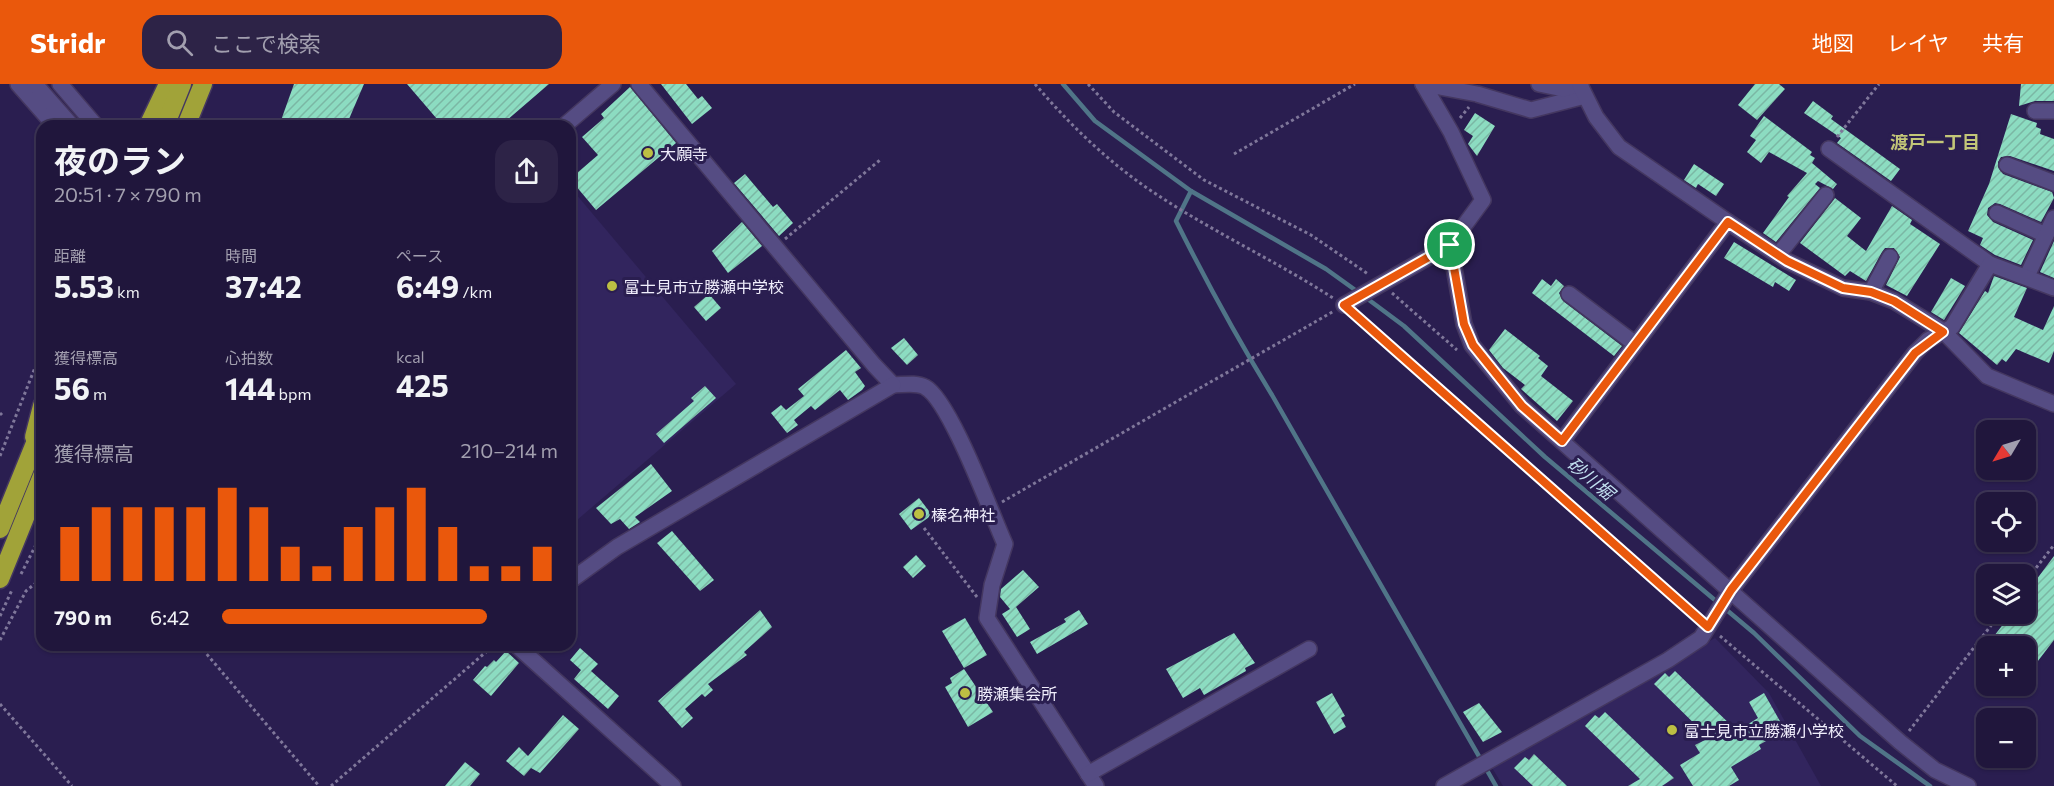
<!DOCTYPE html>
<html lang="ja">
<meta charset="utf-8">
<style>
body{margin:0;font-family:Commissioner,"Noto Sans JP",sans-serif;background:#2d2347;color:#f1f3f6;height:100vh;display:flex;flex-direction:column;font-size:22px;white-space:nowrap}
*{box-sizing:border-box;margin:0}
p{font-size:20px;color:#a29faf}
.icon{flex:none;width:33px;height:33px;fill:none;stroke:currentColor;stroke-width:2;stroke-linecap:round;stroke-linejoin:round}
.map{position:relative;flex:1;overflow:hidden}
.side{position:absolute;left:36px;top:36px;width:540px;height:531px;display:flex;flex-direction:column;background:#20163c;border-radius:18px;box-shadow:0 2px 4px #0004,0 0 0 2px #3d3556}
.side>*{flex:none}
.needle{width:39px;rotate:232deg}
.buttons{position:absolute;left:1976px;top:336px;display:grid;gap:12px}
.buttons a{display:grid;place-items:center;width:60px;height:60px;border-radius:12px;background:#20163c;box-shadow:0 2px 4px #0004,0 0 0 2px #3d3556;font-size:30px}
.pin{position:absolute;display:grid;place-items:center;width:51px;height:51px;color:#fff;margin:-26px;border:3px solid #fff;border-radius:50%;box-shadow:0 2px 6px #0007}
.round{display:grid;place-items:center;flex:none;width:63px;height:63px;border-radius:18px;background:#2d2347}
.overview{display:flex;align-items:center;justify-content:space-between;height:102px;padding:0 18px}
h1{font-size:33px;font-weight:700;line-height:45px}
.stats{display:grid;grid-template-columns:repeat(3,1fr);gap:9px;height:102px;padding:6px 18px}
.stats div{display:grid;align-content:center}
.stats b{font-size:30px;font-weight:700}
.stats small{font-size:16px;font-weight:400}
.stats p{font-size:16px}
.chart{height:168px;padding:12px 18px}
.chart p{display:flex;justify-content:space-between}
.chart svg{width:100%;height:108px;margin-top:6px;stroke:#ea580c;stroke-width:6}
ul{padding:0 18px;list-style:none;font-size:20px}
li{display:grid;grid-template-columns:96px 72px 1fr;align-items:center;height:45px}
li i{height:15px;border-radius:8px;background:#ea580c}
header{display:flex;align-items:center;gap:36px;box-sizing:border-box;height:84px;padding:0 30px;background:#ea580c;color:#fff}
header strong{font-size:28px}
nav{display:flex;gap:33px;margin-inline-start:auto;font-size:21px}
.search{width:420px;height:54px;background:#2d2347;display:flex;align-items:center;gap:15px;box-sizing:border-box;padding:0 21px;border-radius:18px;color:#a29faf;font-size:22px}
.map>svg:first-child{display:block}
.built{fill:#32255e}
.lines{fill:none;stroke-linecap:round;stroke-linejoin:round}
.stream{stroke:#507588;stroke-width:4.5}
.building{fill:url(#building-hatch)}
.minor-casing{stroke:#443760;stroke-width:18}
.highway-casing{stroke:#443760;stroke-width:21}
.path{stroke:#7f779a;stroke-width:3;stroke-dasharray:3 3;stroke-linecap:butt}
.minor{stroke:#554c83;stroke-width:15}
.highway{stroke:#a1a339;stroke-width:18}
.route-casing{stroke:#fff;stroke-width:12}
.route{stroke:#ea580c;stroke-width:8}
.poi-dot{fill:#bdbf43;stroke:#2a1e50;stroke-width:2}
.labels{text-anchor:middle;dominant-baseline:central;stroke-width:6;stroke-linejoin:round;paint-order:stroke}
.poi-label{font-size:16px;fill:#f0eefc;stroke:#2a1e50;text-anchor:start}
.neighbourhood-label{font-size:18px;font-weight:bold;fill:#c3c678;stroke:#2a1e50}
.water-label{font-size:18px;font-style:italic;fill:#c1dfef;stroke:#2a1e50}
</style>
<header>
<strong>Stridr</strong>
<div class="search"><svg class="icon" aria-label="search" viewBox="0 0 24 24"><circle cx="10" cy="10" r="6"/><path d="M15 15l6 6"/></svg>ここで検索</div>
<nav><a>地図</a><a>レイヤ</a><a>共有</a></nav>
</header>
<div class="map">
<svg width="2054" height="702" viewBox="0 0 2054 702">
<defs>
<pattern id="building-hatch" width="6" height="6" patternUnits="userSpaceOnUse" patternTransform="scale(1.5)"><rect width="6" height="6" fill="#8cdcc1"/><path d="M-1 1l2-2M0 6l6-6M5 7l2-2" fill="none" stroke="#7bb7a4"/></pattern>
</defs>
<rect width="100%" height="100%" fill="#2a1e50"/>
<g class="built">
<polygon points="570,103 736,300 570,442"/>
<polygon points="1715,554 1769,609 1821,702 1503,702 1491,682"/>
</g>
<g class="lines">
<g class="stream">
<polyline points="1063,0 1095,37 1191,107 1326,185 1358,208"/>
<path d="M1191,107l-15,30c30,60 61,117 96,174l224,391"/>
<polyline points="1365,213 1404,242 1545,373 1754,549 1860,652 1930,702"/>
</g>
</g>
<g class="building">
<polygon points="294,0 364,0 346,42 279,42"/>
<polygon points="407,0 549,0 500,42 474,42 468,35 460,42 443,42"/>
<polygon points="661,0 686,0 698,15 702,12 712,24 692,40"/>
<polygon points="1755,0 1779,0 1785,5 1757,36 1738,21"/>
<polygon points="2021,0 2054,0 2054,17 2035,17 2019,22"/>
<polygon points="630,3 676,59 596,126 570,95 598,71 582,53 604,34 601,30"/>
<polygon points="1813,17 1833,32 1831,35 1900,85 1891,97 1837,59 1841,54 1804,29"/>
<polygon points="1475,29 1495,42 1477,72 1468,60 1473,52 1464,46"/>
<polygon points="2011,30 2037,39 2036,43 2041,45 2040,50 2054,55 2054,87 2010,72 2001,73 1998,78 1998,83 2003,90 2052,108 2054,114 2041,138 2000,120 1995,119 1988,124 1987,131 1993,138 2033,156 2021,181 1995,171 1980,161 1983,154 1968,147 1989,100"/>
<polygon points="1764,32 1812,68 1810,71 1815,74 1812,79 1837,100 1833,105 1818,97 1815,100 1820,104 1776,158 1763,149 1789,113 1787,112 1807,89 1769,68 1761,79 1747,68 1756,56 1750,52"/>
<polygon points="1694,80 1724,100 1716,112 1698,100 1696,104 1684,96"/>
<polygon points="745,90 773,123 777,120 793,139 779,152 734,99"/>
<polygon points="1835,114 1861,134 1847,152 1866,167 1892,122 1912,136 1910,140 1940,160 1907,212 1886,201 1900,173 1894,164 1885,164 1882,168 1866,197 1850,187 1845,192 1800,159"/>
<polygon points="742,138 762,162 728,189 712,167"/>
<polygon points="2054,157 2054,194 2040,188"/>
<polygon points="1734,158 1796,196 1789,207 1775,198 1773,203 1724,174"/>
<polygon points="1994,192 2027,204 2014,233 2043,246 2054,222 2054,267 2049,279 2016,265 2006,278 2002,275 1997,281 1959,249 1985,207 1988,209"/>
<polygon points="1951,194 1965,202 1944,236 1931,228"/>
<polygon points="1542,195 1551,202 1556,195 1564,202 1559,209 1563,217 1622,262 1614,272 1532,209"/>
<polygon points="709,210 721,224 706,237 694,223"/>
<polygon points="1505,245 1540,272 1538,274 1548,282 1541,292 1573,317 1557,337 1521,305 1525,301 1503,284 1489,266"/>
<polygon points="904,254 918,271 907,281 891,264"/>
<polygon points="846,266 861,284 855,288 865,302 862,306 848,316 840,306 815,326 811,322 794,336 798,341 787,349 771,329 781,321 786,326 804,312 798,305"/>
<polygon points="705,302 716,314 664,359 656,350 694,317 691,314"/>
<polygon points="651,380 672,407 635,433 640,438 629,445 620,435 611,440 596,424"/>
<polygon points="919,414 932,431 911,446 899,430"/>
<polygon points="672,447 714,496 700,507 657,459"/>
<polygon points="916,471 926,482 913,494 903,483"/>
<polygon points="2054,472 2054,556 2025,594 2025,562 2000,562 1991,556 2011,530 2025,530 2025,511"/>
<polygon points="1023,486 1039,503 1016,523 1030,545 1017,553 1002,530 1010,525 1000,513 1001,505"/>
<polygon points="760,526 772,543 744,568 747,571 708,600 713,606 705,613 702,610 685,625 693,634 682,644 658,617"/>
<polygon points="1079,526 1088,540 1037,570 1030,558 1066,538 1064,535"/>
<polygon points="965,534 987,571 964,584 942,547"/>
<polygon points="1234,549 1255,579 1245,584 1246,587 1204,611 1200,604 1183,614 1166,585"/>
<polygon points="580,564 598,580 591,587 619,612 608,625 574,595 581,586 570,576"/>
<polygon points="506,567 519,579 491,612 473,596 485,582 487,583 494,576 496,578"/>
<polygon points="964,585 993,628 968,643 945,603 952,599 950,594"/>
<polygon points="1675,587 1737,647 1758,634 1749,618 1764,609 1785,646 1759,661 1761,665 1731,683 1739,696 1729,702 1693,702 1680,681 1700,669 1695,661 1709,654 1654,600 1665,589 1669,593"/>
<polygon points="1332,609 1345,632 1341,634 1346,643 1334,650 1316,618"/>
<polygon points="1479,619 1502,648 1483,658 1463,628"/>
<polygon points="1605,628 1674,694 1662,702 1628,702 1640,695 1585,642 1595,631 1599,634"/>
<polygon points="563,631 579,645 540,689 531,684 524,692 506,677 519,663 528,672"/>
<polygon points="1534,670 1567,702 1533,702 1514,684 1525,673 1529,676"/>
<polygon points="465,678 480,690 470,702 445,702"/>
</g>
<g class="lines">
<defs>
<g id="minor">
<polyline points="18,0 55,42"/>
<polyline points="35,0 72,42"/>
<polyline points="60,0 96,42"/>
<path d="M639,0l235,281 19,20c10,0 23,-3 32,2 25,13 66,126 80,157l-13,41 -5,33 109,168"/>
<polyline points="1423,0 1477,10 1531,26 1585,12"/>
<polyline points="1539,0 1563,5 1581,0"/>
<polyline points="1580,1 1596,33 1619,63 1728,138 1787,177 1843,204 1871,208 1894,217 1943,247 1987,292 2054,320"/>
<polyline points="2035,27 2054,27"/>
<polyline points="564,42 613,0"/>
<polyline points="1829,65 1990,180"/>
<polyline points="2007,81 2054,99"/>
<polyline points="1997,129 2046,151"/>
<polyline points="1450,161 1464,240 1472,261 1522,322 1900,658 1935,686 1968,702"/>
<polyline points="1778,171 1826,111"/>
<polyline points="2027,192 2054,134"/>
<polyline points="1871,208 1890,173"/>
<polyline points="1569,210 1634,259"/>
<polyline points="1344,221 1450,161 1483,116 1451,48 1423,0"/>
<polyline points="1562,357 1728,138"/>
<polyline points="570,497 617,463 893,301"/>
<polyline points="516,561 673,702"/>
<polyline points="1088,690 1309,565"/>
<polyline points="1444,702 1668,576 1701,554 1731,506 1915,269 1928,256 1952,243 1990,180 2054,204"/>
</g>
<g id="highway">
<polyline points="148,42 168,0"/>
<polyline points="165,42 182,0"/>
<polyline points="186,42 203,0"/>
<polyline points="34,353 42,322"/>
<polyline points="0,445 42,342"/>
<polyline points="0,495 42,392"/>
</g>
</defs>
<use href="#minor" class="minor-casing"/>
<use href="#highway" class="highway-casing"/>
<g class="path">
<path d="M1035,0c35,41 75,80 121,110 57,38 120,67 177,104"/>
<polyline points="1088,0 1114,28 1204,96 1311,151 1368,190"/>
<polyline points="1460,34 1469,23"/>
<polyline points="1837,53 1879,0"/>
<polyline points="1234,70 1355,0"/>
<polyline points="785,155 880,76"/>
<polyline points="1392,209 1457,266"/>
<polyline points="1355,231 1699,534"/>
<polyline points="0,329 2,331"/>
<polyline points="0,372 42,266"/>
<polyline points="1002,418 1334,227"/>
<polyline points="924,444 977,513"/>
<polyline points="21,490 42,449"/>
<polyline points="2025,498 2054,461"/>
<polyline points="0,532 12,506"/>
<polyline points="1720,552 1897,702"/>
<polyline points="0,556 26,507 42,494"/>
<polyline points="199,561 319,702"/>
<polyline points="0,620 72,702"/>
<polyline points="1909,647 2000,530"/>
<polyline points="331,702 494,561"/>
</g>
<use href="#minor" class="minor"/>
<use href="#highway" class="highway"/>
</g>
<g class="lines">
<defs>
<polygon id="route" points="1728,138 1787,177 1843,204 1871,208 1894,217 1943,248 1915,269 1731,506 1708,543 1344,221 1450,161 1464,240 1473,261 1522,322 1562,357"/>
</defs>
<use href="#route" class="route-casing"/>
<use href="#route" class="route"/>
</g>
<g class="poi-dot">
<circle cx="648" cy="69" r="6"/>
<circle cx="612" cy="202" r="6"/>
<circle cx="919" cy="430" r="6"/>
<circle cx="965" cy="609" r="6"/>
<circle cx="1672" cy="646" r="6"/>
</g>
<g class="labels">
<g class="poi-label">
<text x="660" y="69">大願寺</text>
<text x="624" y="202">富士見市立勝瀬中学校</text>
<text x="931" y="430">榛名神社</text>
<text x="977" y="609">勝瀬集会所</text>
<text x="1684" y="646">富士見市立勝瀬小学校</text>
</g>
<g class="neighbourhood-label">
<text x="1935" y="58">渡戸一丁目</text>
</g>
<g class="water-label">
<text transform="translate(1591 394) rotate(40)">砂川堀</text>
</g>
</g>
</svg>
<div class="buttons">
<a><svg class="needle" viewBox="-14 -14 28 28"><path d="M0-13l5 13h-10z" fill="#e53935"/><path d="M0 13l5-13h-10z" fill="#a29faf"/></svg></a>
<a><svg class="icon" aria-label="locate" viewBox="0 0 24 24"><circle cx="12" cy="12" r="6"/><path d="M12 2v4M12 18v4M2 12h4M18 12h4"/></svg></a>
<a><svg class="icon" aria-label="layers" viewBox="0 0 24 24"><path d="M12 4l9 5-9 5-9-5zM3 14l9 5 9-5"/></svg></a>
<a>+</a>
<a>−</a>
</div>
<div class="pin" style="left:1450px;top:161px;background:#1e9e55"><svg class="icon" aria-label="arrive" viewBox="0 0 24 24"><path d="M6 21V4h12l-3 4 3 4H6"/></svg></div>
<section class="side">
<div class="overview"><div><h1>夜のラン</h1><p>20:51 · 7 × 790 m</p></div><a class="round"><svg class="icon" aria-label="share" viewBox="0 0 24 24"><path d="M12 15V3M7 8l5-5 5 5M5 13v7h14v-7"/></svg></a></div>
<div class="stats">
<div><p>距離</p><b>5.53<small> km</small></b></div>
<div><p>時間</p><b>37:42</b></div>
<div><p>ペース</p><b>6:49<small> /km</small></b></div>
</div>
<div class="stats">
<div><p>獲得標高</p><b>56<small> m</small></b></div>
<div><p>心拍数</p><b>144<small> bpm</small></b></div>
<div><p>kcal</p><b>425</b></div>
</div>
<div class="chart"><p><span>獲得標高</span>210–214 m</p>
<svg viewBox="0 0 160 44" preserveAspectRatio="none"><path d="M5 44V22M15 44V14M25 44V14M35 44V14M45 44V14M55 44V6M65 44V14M75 44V30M85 44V38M95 44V22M105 44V14M115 44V6M125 44V22M135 44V38M145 44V38M155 44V30"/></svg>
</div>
<ul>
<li><b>790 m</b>6:42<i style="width:79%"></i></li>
</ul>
</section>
</div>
